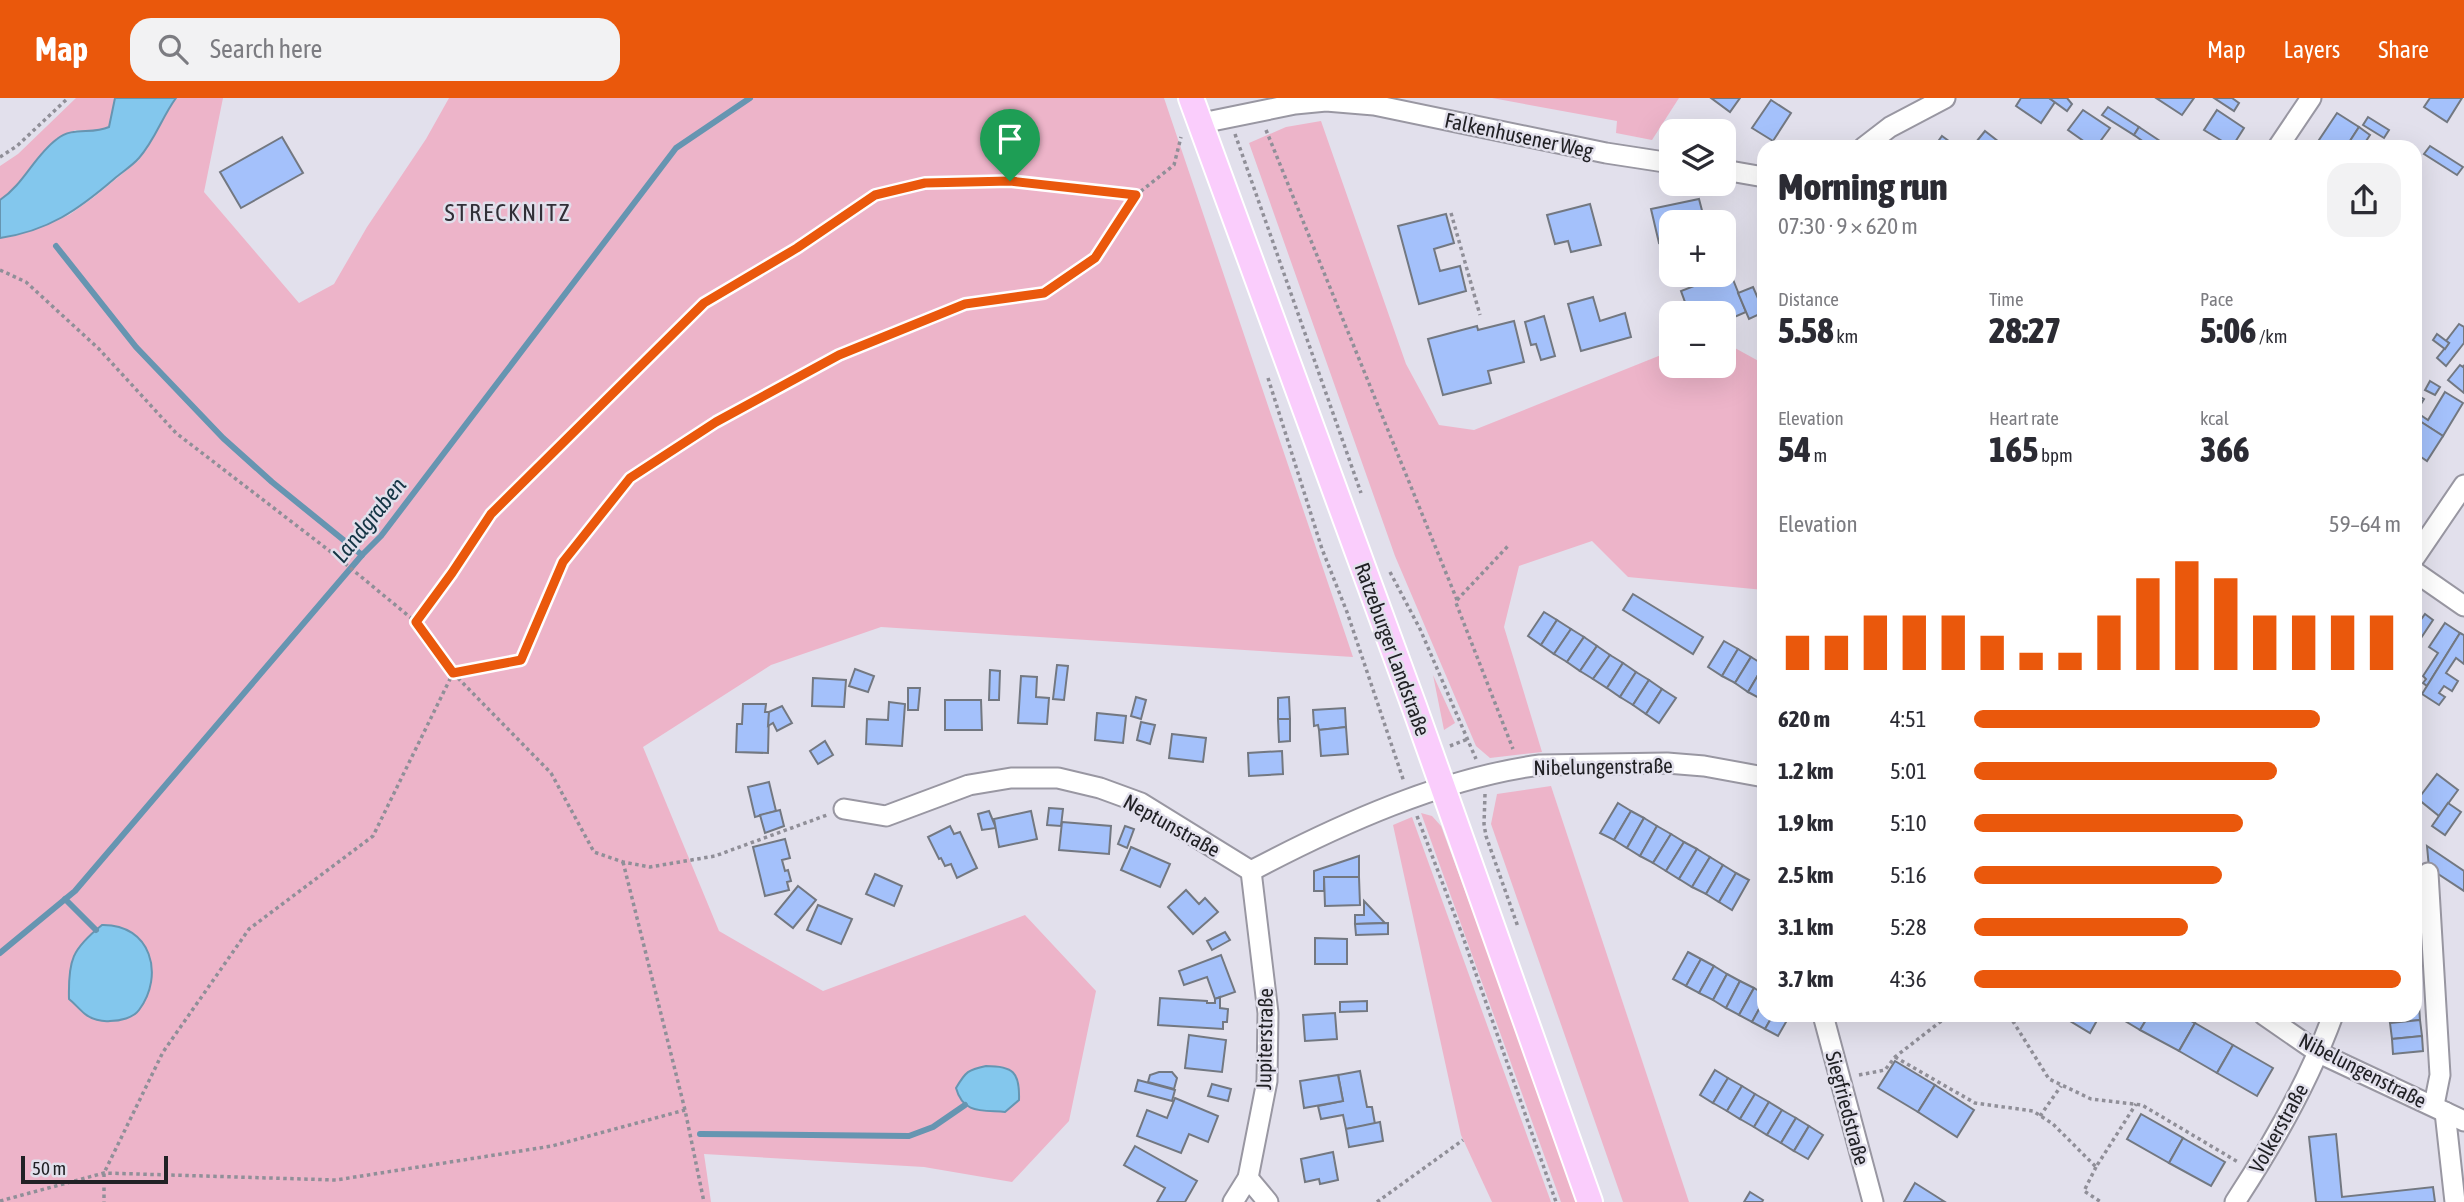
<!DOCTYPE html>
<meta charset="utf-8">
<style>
body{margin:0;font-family:"Asap Condensed",sans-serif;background:#f2f2f3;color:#2b2b33;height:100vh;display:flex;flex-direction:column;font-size:26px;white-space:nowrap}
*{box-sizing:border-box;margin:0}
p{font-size:23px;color:#7c7c81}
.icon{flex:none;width:38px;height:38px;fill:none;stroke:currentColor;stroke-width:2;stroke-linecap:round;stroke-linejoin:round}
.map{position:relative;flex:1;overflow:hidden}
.drawer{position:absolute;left:1757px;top:42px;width:665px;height:882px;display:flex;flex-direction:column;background:#fff;border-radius:21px;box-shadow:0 7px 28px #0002}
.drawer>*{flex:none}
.buttons{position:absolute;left:1659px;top:21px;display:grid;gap:14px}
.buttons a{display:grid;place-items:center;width:77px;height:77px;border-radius:14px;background:#fff;box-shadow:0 7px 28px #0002;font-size:35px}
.scale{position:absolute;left:21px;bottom:18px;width:147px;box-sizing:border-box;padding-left:7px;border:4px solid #212125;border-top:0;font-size:19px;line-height:24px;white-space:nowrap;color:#212125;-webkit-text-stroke:5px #e2e0ec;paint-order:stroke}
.pin{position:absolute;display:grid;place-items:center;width:60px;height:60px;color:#fff;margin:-72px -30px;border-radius:50% 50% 50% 0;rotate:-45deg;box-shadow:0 0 7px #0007}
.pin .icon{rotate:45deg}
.round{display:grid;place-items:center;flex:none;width:74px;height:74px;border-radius:21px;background:#f2f2f3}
.headline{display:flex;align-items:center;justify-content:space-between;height:119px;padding:0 21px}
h1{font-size:38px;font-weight:800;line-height:52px}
.figures{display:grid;grid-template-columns:repeat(3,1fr);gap:10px;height:119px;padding:7px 21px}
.figures div{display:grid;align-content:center}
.figures b{font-size:35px;font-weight:800}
.figures small{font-size:19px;font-weight:400}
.figures p{font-size:19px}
.chart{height:196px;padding:14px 21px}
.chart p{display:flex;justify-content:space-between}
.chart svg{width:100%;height:126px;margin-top:7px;stroke:#ea580c;stroke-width:6}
ul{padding:0 21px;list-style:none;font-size:23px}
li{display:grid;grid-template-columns:112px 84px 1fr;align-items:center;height:52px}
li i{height:18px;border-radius:9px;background:#ea580c}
header{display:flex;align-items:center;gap:42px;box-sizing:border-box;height:98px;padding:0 35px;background:#ea580c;color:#fff}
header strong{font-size:33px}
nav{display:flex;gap:38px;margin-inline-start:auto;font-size:24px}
.search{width:490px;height:63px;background:#f2f2f3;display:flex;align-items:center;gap:18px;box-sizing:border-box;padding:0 24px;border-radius:21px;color:#7c7c81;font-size:26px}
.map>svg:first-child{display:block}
.green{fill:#edb4c9}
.water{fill:#83c7ed;stroke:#6695b1;stroke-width:2}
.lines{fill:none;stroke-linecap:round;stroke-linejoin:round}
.stream{stroke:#6695b1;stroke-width:6}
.building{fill:#a4c1fb;stroke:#737881;stroke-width:2}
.minor-casing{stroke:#9997a2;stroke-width:23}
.major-casing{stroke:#fff;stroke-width:28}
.path{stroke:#908f98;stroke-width:3.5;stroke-dasharray:3.5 3.5;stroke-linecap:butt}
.minor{stroke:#fff;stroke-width:19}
.major{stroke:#facdfc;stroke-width:24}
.route-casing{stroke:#fff;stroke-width:14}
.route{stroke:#ea580c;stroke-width:9}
.labels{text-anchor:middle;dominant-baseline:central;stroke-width:5;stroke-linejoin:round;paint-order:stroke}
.street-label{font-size:21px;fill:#212125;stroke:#e2e0ec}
.water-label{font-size:23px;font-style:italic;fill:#153444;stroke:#e2e0ec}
.quarter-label{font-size:24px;letter-spacing:2px;fill:#312f37;stroke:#e2e0ec}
</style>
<header>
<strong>Map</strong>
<div class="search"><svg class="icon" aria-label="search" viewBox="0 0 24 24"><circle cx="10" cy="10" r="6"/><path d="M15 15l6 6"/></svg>Search here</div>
<nav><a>Map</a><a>Layers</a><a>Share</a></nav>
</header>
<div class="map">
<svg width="2464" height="1104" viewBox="0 0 2464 1104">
<rect width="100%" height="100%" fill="#e2e0ec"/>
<g class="green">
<polygon points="76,0 115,0 109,29 97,34 75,32 40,58 12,94 0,102 0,68 18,56"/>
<polygon points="176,0 223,0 204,94 299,205 334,186 367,129 426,41 449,0 1164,0 1353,559 881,529 771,567 643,649 719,833 823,893 1025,817 1096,893 1069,1023 1012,1084 924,1069 704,1056 711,1104 0,1104 0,140 18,137 69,117 94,99 139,62"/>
<polygon points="1492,0 1679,0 1652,42 1616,35 1617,23"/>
<polygon points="1321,23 1406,266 1439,327 1474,332 1671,253 1671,268 1724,268 1724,244 1764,266 1764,492 1628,479 1592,443 1519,468 1504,529 1542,654 1490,660 1476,648 1395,458 1249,45 1286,29"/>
<polygon points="1433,577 1455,625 1444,632"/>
<polygon points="1551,688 1689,1104 1623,1104 1491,726 1497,696"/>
<polygon points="1421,715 1432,718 1441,728 1580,1104 1561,1104"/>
<polygon points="1412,719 1551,1104 1492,1104 1461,1037 1393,727"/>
</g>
<g class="water">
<path d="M115,0h61c-14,19 -21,42 -37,60 -7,8 -17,14 -25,21 -36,31 -66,52 -114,59v-38c24,-16 34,-44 57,-61 16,-13 34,-4 52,-12z"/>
<path d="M102,827c49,-1 63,50 37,85 -6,8 -19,11 -29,11 -8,1 -19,-2 -25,-7 -6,-5 -11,-11 -16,-15 -1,-39 3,-50 33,-74z"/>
<path d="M986,968c27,0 34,6 33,34l-14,12c-23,-2 -42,2 -49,-24 10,-17 12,-18 30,-22z"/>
</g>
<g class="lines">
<g class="stream">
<polyline points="56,148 136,249 223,340 272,384 362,457"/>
<polyline points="65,801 96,832"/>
<polyline points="0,855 75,793 362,457 381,438 676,50 750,0"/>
<polyline points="700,1036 909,1038 933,1029 965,1007"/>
</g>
</g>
<g class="building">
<polygon points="1711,0 1740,0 1730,14"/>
<polygon points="2021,0 2049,0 2055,4 2041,25 2016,8"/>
<polygon points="2049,0 2067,0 2072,6 2067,13"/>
<polygon points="2156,0 2194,0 2182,17"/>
<polygon points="2214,0 2232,0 2239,5 2234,13"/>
<polygon points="2430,0 2462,0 2447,24 2424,9"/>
<polygon points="1771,2 1791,15 1773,43 1752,30"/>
<polygon points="2108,9 2139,29 2134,37 2102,17"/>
<polygon points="2083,12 2110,30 2096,49 2092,49 2068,32"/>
<polygon points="2217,12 2244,30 2232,49 2204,32"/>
<polygon points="2337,15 2359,29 2346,49 2330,49 2319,42"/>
<polygon points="2368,19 2389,32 2384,40 2363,27"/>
<polygon points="2139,29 2169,49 2151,49 2134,37"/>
<polygon points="2359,29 2370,37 2362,49 2351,49 2348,46"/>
<polygon points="1985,33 1999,44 1995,49 1972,49"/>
<polygon points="1942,38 1957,49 1934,49"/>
<polygon points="282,39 303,75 241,110 220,74"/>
<polygon points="2430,48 2463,69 2457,77 2424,56"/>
<polygon points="1699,101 1705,124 1671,124 1671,142 1659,145 1651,111"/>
<polygon points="1590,106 1601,147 1571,154 1568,143 1555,146 1547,117"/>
<polygon points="1446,116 1454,145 1434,151 1440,173 1460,168 1466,193 1419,206 1398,128"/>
<polygon points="1730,174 1746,214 1725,223 1724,215 1689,215 1681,193"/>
<polygon points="1753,189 1764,214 1749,221 1738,195"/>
<polygon points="1593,199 1600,223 1625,215 1631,239 1581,253 1568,206"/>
<polygon points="1544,218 1555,258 1541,262 1536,246 1531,247 1525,224"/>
<polygon points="1514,223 1524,264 1488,273 1491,285 1443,297 1428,241 1477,228 1478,232"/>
<polygon points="2459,226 2464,229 2464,245 2446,268 2437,260 2449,245 2446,243"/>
<polygon points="2437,236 2449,245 2445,251 2433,242"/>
<polygon points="2460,267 2463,269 2464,267 2464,295 2448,282"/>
<polygon points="2430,283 2440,289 2435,297 2425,292"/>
<polygon points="2445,294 2463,305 2443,338 2415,320 2415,296 2424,301 2416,314 2428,322"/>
<polygon points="2415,320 2443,338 2427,363 2415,355"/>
<polygon points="1633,496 1703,539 1693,556 1623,512"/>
<polygon points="1544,514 1557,522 1541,547 1528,538"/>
<polygon points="2425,516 2433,522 2415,549 2415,530"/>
<polygon points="1557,522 1571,531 1554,556 1541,547"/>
<polygon points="2445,525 2460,535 2427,588 2423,585 2426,581 2423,578 2438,555 2429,549"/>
<polygon points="1571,531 1584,539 1567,564 1554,556"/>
<polygon points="2460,535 2464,537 2464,566 2456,560 2446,575 2458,583 2452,593 2444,588 2439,595 2445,599 2439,607 2422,596"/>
<polygon points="1584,539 1597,548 1580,573 1567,564"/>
<polygon points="1724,543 1738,551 1722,578 1708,569"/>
<polygon points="1597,548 1610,557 1593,581 1580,573"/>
<polygon points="1738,551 1751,559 1735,585 1722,578"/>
<polygon points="1610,557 1623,565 1607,590 1593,581"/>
<polygon points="1751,559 1764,567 1748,594 1735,585"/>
<polygon points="1623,565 1636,574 1620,599 1607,590"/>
<polygon points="1057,567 1068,568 1064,602 1053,601"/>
<polygon points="1764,567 1764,597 1761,601 1748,594"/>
<polygon points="855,571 874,578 868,594 849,588"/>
<polygon points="990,572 1000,573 999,602 989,602"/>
<polygon points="1636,574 1649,582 1633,607 1620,599"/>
<polygon points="1021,578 1037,579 1036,599 1049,600 1047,626 1018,625"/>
<polygon points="813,580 846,582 844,609 812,608"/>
<polygon points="1649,582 1662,591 1646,616 1633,607"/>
<polygon points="908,590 920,590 918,612 908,612"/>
<polygon points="1662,591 1676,600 1659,625 1646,616"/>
<polygon points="1136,599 1146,602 1141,621 1131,618"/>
<polygon points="1289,599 1290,621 1278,621 1278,600"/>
<polygon points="945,602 981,602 982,632 945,632"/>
<polygon points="889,604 905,606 902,648 866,646 867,621 888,622"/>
<polygon points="743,606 766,606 765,614 769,614 768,655 736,654 737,626 742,626"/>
<polygon points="782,608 792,625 777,633 773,625 768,628 769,614"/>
<polygon points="1345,610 1346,629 1319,632 1318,627 1314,628 1313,612"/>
<polygon points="1097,615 1126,618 1123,645 1095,642"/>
<polygon points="1278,621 1290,621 1290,643 1279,644"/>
<polygon points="1141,624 1155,627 1150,646 1137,642"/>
<polygon points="1346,629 1348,656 1321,658 1319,632"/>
<polygon points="1172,636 1206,640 1203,664 1169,660"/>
<polygon points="825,643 833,657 818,666 810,653"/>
<polygon points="1282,653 1283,676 1249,678 1248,655"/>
<polygon points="2437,676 2458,692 2439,718 2418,701"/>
<polygon points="769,684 776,713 755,719 748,689"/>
<polygon points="1618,705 1631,713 1614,742 1600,735"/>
<polygon points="2448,705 2461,714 2445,737 2432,728"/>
<polygon points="1049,710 1063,711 1061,728 1047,727"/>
<polygon points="780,712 784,728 765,735 760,717"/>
<polygon points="989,713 996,730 982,732 978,716"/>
<polygon points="1031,713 1037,741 999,749 994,721"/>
<polygon points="1631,713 1644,720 1627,750 1614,742"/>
<polygon points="1644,720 1657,728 1640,758 1627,750"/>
<polygon points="1062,724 1111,728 1109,756 1059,752"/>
<polygon points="950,728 954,736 960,734 977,770 957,780 951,766 945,768 941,760 939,761 928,739"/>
<polygon points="1125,728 1134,731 1127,750 1118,746"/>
<polygon points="1657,728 1671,736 1653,765 1640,758"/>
<polygon points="1671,736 1684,744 1666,773 1653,765"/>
<polygon points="785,741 790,760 782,762 785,773 788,772 791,783 787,784 789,792 765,798 753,749"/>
<polygon points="1684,744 1697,751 1679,781 1666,773"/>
<polygon points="2427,748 2464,773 2464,793 2429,770"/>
<polygon points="1131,749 1170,766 1160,789 1121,772"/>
<polygon points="1697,751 1710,759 1692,789 1679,781"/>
<polygon points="1359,758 1359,779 1324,779 1324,793 1314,793 1314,773"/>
<polygon points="1710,759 1723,767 1706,796 1692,789"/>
<polygon points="1723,767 1736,775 1719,804 1706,796"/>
<polygon points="1736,775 1749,782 1732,812 1719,804"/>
<polygon points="875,776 902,788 894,808 866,796"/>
<polygon points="1324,779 1359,779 1360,807 1325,808"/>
<polygon points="798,788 816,802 793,830 775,816"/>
<polygon points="1186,792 1199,806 1205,800 1218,814 1193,836 1168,809"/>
<polygon points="1364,803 1385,825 1355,826 1355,817 1364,817"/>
<polygon points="818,807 852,821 841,846 807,832"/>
<polygon points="1388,825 1388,836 1356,837 1355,826"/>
<polygon points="1225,834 1230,842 1212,852 1207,843"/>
<polygon points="1315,840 1347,841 1347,866 1315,866"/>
<polygon points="1688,854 1701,861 1686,888 1673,881"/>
<polygon points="1221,857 1235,894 1215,901 1207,879 1184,887 1179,873"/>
<polygon points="1701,861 1714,868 1699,895 1686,888"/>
<polygon points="1714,868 1727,876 1713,902 1699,895"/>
<polygon points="1727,876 1740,883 1726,910 1713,902"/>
<polygon points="1740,883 1754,890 1739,917 1726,910"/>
<polygon points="1754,890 1764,896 1764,902 1752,924 1739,917"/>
<polygon points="1220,899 1220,910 1228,911 1227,924 1223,924 1223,931 1158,927 1160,900 1207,903 1207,905 1215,905 1215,901"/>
<polygon points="1764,902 1764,917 1773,917 1765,931 1752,924"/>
<polygon points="1367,903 1367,913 1340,914 1340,904"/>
<polygon points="2419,907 2420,922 2390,925 2389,917 2415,917 2415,908"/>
<polygon points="1335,915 1337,941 1305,943 1303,917"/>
<polygon points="1773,917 1790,917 1778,938 1765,931"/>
<polygon points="2060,917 2100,917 2090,935"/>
<polygon points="2115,917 2149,917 2140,932"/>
<polygon points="2149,917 2180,917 2195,925 2179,953 2140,932"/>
<polygon points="2420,922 2422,938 2392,941 2390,925"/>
<polygon points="2195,925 2233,947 2217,975 2179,953"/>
<polygon points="1189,937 1226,942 1222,974 1185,970"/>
<polygon points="2422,938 2423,953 2393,956 2392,941"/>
<polygon points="2233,947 2273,970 2257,998 2217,975"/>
<polygon points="1895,963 1935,987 1918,1014 1878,990"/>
<polygon points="1715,972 1728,980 1713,1005 1700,997"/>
<polygon points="1360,973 1367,1009 1372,1009 1375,1026 1346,1031 1343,1017 1321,1021 1318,1008 1343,1003 1338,977"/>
<polygon points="1159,974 1172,974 1177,980 1174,991 1148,984 1150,977"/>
<polygon points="1338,977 1343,1003 1304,1010 1300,983"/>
<polygon points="1728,980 1742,988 1727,1013 1713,1005"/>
<polygon points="1138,982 1175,992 1172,1003 1135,993"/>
<polygon points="1212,986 1231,991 1228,1003 1208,998"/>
<polygon points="1935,987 1974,1012 1957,1039 1918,1014"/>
<polygon points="1742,988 1755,996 1740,1021 1727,1013"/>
<polygon points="1755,996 1769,1004 1754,1029 1740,1021"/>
<polygon points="1175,1000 1218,1018 1208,1044 1189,1036 1181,1055 1137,1038 1147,1012 1167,1020"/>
<polygon points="1769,1004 1782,1012 1767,1037 1754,1029"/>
<polygon points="1782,1012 1796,1020 1781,1045 1767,1037"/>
<polygon points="2141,1016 2183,1040 2169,1065 2127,1041"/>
<polygon points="1796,1020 1809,1028 1794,1053 1781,1045"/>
<polygon points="1380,1024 1383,1043 1349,1049 1346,1031"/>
<polygon points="1809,1028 1823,1037 1808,1061 1794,1053"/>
<polygon points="2336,1036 2342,1099 2433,1089 2435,1104 2316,1104 2309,1039"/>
<polygon points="2183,1040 2225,1064 2211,1088 2169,1065"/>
<polygon points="1135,1048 1197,1083 1185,1104 1157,1104 1165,1090 1124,1067"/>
<polygon points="1333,1054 1338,1082 1320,1086 1319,1081 1305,1084 1301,1061"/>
<polygon points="1915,1085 1934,1097 1945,1104 1904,1104"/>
<polygon points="1750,1094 1763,1102 1762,1104 1744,1104"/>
</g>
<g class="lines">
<defs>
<g id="minor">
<polyline points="1202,25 1295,6 1326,3 1374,7 1606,55 1671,65"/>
<polyline points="1864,49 1890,29 1945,0"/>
<polyline points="2278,49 2311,0"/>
<polyline points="1724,72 1764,79"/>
<polyline points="2415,459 2464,387"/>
<polyline points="2415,474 2464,508"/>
<path d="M844,711l42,7 83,-31 42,-7h47l42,10 41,15 110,68c87,-46 191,-93 289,-106l127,-2 37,3 60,11"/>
<polyline points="2428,775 2440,977 2434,1007"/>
<polyline points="1823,917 1873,1104"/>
<polyline points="2264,917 2319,955 2464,1023"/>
<polyline points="2445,1014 2455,1104"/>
<polyline points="1248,1080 1268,1104"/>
<polyline points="1233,1104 1248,1080 1267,983 1268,915 1251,773"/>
<path d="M2235,1104c38,-58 74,-121 98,-187"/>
</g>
<polyline id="major" points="1191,0 1414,608 1590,1104"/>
</defs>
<use href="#minor" class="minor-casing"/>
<use href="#major" class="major-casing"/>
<g class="path">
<polyline points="1266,32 1457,502 1456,505 1513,651"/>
<polyline points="1235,36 1361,395"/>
<polyline points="0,59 17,48 68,0"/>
<polyline points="1451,115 1480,217"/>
<polyline points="0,172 26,184 99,251 176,335 331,454 416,524 453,575 373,738 249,831 163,954 104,1075 104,1104"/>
<polyline points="1268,280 1322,451 1347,514 1404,684"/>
<polyline points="1390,474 1420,531 1476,661"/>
<polyline points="1457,502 1508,448"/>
<polyline points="416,524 452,475 491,416 704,205 797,151 875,97 925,85 1010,83 1136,97 1174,67 1181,39"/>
<polyline points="453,575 521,562 563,464 630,380 716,324 839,257 965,206 1044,195 1095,160 1136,97"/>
<polyline points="453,575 551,675 594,754 623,764 650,769 715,758 827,717"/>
<polyline points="1450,648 1468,641"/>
<polyline points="1485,696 1484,726 1486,738 1518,829"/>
<polyline points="1417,718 1463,839 1556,1104"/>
<polyline points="623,764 685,1012 704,1104"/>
<polyline points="2009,917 2049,981 2091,1001 2142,1007 2238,1064"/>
<polyline points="1895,959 1975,1005 2033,1013 2053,1026 2096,1069 2136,1006"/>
<polyline points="1859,977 1885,972 1895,959 1949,917"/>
<polyline points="2040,1018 2061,988"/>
<polyline points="2096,1069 2084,1093 2101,1104"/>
<polyline points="0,1103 104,1075 336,1082 552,1048 685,1012"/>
<polyline points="1377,1104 1463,1042"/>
</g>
<use href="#minor" class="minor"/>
<use href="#major" class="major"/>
</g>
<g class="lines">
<defs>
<polygon id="route" points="1010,83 1136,97 1095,160 1044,195 965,206 839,257 716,324 630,380 563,464 521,562 453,575 416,524 452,475 491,416 704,205 797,150 875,97 925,85"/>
</defs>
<use href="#route" class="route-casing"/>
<use href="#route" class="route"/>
</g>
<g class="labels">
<g class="street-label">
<text transform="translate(1519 37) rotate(12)">Falkenhusener Weg</text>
<text transform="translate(1393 551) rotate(70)">Ratzeburger Landstraße</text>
<text transform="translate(1603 668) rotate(-1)">Nibelungenstraße</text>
<text transform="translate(1172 727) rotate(29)">Neptunstraße</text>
<text transform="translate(1264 941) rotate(-89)">Jupiterstraße</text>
<text transform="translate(2363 972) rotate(27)">Nibelungenstraße</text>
<text transform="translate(1848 1010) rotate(75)">Siegfriedstraße</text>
<text transform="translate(2278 1030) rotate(-61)">Volkerstraße</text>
</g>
<g class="water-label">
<text transform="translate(369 422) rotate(-51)">Landgraben</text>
</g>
<g class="quarter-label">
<text x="508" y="114">STRECKNITZ</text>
</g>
</g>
</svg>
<div class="buttons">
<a><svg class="icon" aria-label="layers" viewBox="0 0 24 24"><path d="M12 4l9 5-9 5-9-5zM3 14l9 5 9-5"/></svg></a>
<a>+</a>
<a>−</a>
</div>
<div class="scale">50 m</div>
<div class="pin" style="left:1010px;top:83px;background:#1e9e55"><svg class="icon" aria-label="arrive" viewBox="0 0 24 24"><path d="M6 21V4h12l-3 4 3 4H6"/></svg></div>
<section class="drawer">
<div class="headline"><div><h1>Morning run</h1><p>07:30 · 9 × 620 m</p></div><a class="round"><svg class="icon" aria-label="share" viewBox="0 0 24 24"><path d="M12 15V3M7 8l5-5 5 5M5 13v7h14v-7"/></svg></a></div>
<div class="figures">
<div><p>Distance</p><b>5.58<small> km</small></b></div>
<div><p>Time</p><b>28:27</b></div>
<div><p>Pace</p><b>5:06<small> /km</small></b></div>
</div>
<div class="figures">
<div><p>Elevation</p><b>54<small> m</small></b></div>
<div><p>Heart rate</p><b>165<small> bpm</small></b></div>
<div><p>kcal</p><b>366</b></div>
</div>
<div class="chart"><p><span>Elevation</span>59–64 m</p>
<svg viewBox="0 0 160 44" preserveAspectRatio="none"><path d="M5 44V32M15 44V32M25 44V25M35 44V25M45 44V25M55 44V32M65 44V38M75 44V38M85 44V25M95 44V12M105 44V6M115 44V12M125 44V25M135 44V25M145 44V25M155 44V25"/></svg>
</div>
<ul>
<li><b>620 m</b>4:51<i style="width:81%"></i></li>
<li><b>1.2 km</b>5:01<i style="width:71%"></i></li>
<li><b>1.9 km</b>5:10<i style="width:63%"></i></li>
<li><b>2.5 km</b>5:16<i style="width:58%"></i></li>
<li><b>3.1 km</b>5:28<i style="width:50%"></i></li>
<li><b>3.7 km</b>4:36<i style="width:100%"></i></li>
</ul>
</section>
</div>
